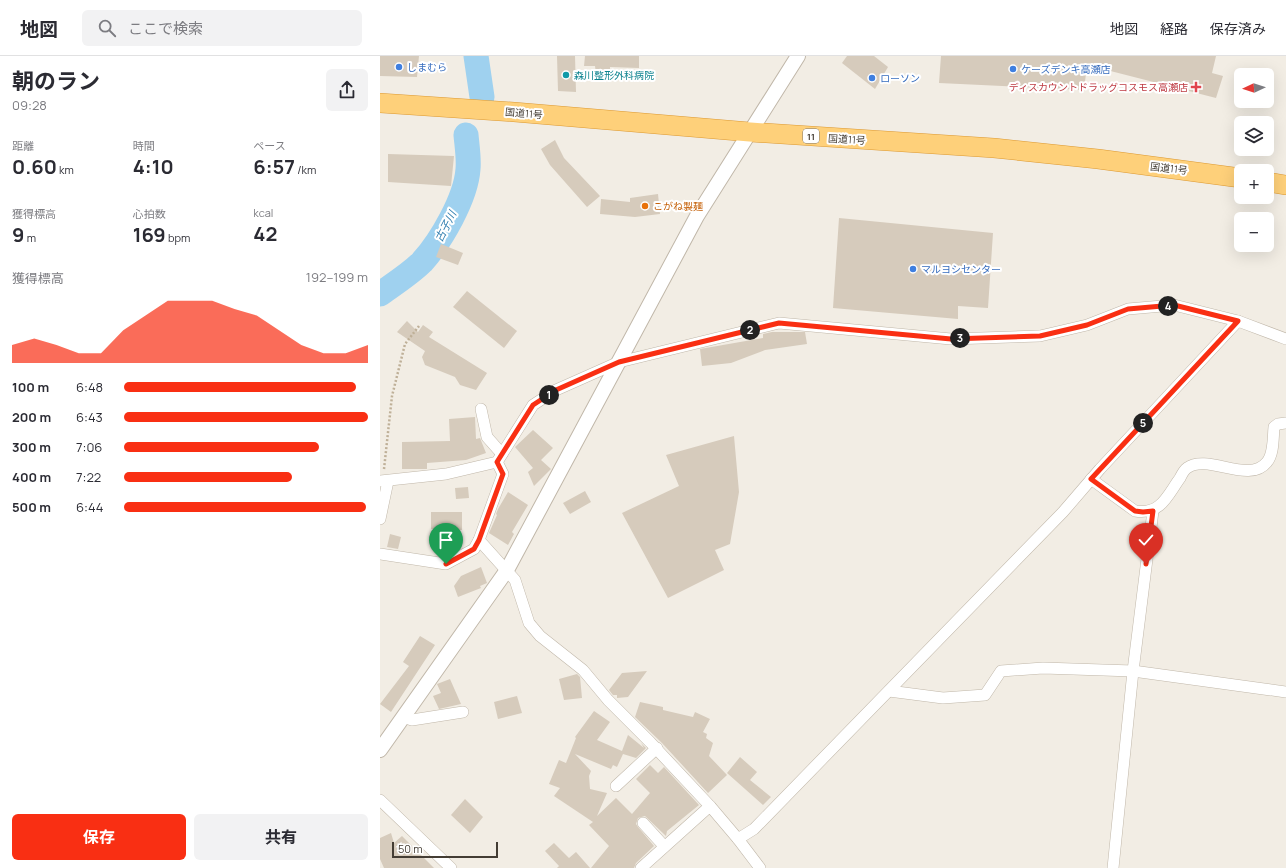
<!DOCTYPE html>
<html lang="ja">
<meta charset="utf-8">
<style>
body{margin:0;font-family:Manrope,"Noto Sans JP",sans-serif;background:#f2f2f3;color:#2b2b33;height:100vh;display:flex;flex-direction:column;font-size:15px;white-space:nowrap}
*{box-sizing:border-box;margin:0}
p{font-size:13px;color:#7c7c81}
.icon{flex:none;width:22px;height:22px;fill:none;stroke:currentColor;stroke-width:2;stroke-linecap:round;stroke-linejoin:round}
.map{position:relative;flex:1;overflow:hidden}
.panel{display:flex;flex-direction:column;background:#fff;width:380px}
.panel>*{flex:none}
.needle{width:26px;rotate:266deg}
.tools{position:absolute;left:854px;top:12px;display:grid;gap:8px}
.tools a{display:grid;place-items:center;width:40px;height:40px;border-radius:6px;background:#fff;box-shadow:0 4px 16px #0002;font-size:20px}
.scale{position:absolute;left:12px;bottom:10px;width:106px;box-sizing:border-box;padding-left:4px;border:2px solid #443d34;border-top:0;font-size:11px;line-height:14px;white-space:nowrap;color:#443d34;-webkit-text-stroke:3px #fff;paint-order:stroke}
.pin{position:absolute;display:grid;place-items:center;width:34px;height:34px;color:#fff;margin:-41px -17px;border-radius:50% 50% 50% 0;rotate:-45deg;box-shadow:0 0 4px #0007}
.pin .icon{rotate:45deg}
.km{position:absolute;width:20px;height:20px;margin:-10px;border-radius:50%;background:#222;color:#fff;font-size:11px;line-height:20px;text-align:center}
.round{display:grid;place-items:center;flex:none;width:42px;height:42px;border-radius:6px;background:#f2f2f3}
.summary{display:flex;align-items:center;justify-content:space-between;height:68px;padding:0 12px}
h1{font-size:22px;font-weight:700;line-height:30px}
.stats{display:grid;grid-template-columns:repeat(3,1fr);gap:6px;height:68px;padding:4px 12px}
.stats div{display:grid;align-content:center}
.stats b{font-size:20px;font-weight:700}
.stats small{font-size:11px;font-weight:400}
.stats p{font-size:11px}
.chart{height:112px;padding:8px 12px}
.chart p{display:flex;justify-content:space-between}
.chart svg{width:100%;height:72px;margin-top:4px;fill:#f92f13;opacity:.7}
.button{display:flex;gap:8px;margin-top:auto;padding:8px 12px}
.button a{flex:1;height:46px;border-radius:6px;background:#f92f13;color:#fff;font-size:16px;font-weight:700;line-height:46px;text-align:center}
.button a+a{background:#f2f2f3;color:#2b2b33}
ul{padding:0 12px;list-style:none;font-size:13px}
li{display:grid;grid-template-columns:64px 48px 1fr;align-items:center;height:30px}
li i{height:10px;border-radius:5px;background:#f92f13}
header{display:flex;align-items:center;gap:24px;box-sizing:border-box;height:56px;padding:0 20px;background:#fff;border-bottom:1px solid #e1e1e2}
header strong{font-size:19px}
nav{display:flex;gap:22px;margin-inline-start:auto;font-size:14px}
.search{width:280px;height:36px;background:#f2f2f3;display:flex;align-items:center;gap:10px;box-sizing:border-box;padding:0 14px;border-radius:6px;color:#7c7c81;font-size:15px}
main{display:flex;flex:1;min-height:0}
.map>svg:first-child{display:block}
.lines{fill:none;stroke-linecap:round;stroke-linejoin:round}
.river{stroke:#9fd1ef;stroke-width:25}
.building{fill:#d6cbbc}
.minor-casing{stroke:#c0b7a9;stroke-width:12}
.tertiary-casing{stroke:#c0b7a9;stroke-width:16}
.trunk-casing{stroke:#dc9933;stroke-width:20}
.path{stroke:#bfb098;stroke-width:2.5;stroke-dasharray:2 2;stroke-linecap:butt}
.minor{stroke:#fff;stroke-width:11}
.tertiary{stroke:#fff;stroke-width:14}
.trunk{stroke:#fed07a;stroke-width:19}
.route-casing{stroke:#fff;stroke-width:8}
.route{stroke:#f92f13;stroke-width:5}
.shop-dot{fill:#3f7fe0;stroke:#fff;stroke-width:1.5}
.culture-dot{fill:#0f9aa8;stroke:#fff;stroke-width:1.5}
.health-dot{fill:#e0444e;stroke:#fff;stroke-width:1.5}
.food-dot{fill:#e8710a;stroke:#fff;stroke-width:1.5}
.labels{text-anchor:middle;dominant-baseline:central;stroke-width:4;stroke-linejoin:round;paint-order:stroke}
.shield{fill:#fff;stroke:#7c7771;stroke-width:1}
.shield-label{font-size:9px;font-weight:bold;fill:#443d34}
.shop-label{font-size:10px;fill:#366cbe;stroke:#fff;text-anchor:start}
.culture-label{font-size:10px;fill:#0d838f;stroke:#fff;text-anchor:start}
.health-label{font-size:10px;fill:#be3a42;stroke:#fff;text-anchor:end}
.street-label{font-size:10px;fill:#443d34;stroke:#fff}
.food-label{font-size:10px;fill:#c56008;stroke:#fff;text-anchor:start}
.water-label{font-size:11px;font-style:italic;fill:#2e7cae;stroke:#fff}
</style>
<header>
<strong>地図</strong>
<div class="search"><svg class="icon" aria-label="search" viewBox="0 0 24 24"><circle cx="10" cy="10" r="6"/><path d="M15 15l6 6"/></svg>ここで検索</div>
<nav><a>地図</a><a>経路</a><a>保存済み</a></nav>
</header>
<main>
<section class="panel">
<div class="summary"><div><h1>朝のラン</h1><p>09:28</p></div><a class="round"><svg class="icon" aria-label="share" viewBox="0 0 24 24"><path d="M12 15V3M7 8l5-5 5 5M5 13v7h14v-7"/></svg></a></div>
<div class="stats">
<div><p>距離</p><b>0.60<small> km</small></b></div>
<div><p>時間</p><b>4:10</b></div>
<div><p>ペース</p><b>6:57<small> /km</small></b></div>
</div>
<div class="stats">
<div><p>獲得標高</p><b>9<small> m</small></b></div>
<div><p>心拍数</p><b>169<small> bpm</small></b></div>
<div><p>kcal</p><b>42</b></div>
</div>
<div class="chart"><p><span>獲得標高</span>192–199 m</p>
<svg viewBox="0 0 160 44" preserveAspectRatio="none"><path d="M0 44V33L10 29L20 33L30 38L40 38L50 24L60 15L70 6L80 6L90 6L100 11L110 15L120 24L130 33L140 38L150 38L160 33V44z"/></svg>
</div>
<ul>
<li><b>100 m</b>6:48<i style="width:95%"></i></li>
<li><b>200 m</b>6:43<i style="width:100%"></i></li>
<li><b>300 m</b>7:06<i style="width:80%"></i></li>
<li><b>400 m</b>7:22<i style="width:69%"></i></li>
<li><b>500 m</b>6:44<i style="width:99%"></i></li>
</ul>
<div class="button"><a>保存</a><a>共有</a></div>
</section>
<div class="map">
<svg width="906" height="812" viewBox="0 0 906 812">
<rect width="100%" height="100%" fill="#f2ede4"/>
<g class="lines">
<g class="river">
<polyline points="96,0 102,41"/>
<path d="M0,238c14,-10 30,-20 42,-32 19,-21 44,-64 46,-93 1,-11 -1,-23 -2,-34"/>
</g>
</g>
<g class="building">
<polygon points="0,0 39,0 37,21 0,20"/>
<polygon points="177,0 195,0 196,36 178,35"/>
<polygon points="205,0 259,0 259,12 230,11 230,20 216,18 215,10 204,10"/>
<polygon points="467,0 494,0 508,11 495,33 462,7"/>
<polygon points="561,0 836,0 832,17 843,20 836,42 707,9 704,34 559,27"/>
<polygon points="175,84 184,102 220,140 207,151 170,109 161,93"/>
<polygon points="8,98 74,100 71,130 8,126"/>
<polygon points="278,138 280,158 255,161 220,158 221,143 250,146 250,142"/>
<polygon points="459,162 613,177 608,252 578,250 578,263 453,252"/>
<polygon points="61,188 83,197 78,209 56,201"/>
<polygon points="87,235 137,275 124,292 73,251"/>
<polygon points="27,265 38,276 43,269 53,276 49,281 107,317 96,334 80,329 75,321 45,309 42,301 45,295 17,276"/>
<polygon points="392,276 425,276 427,288 385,294 351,307 322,310 320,293 383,282 383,278"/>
<polygon points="95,361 96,383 100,382 106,397 86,404 47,407 47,413 22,413 22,386 70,385 69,363"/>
<polygon points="153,374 173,392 161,404 171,413 154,430 148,416 153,412 135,391"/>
<polygon points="354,380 359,436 350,488 335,494 344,514 288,542 242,457 299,430 286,399"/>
<polygon points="88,431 89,442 76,443 75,432"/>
<polygon points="205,435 211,446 190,458 183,447"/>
<polygon points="128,436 148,449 132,476 134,478 128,489 109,477 117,459 116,458 118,453"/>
<polygon points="51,456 82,456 82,474 51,473"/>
<polygon points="10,478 21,481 18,493 7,491"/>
<polygon points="101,511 107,527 100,530 101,532 78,541 74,530 81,520"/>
<polygon points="40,580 55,589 11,656 0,648 29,610 23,606"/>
<polygon points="267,615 248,641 237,642 237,639 233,639 229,634 242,617"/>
<polygon points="197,618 200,621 202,642 184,644 179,623"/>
<polygon points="70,623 81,648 59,653 53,640 61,637 57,628"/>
<polygon points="137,640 142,657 118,663 114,646"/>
<polygon points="260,646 283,651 283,654 313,661 315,656 330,663 323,676 327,678 326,682 333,687 329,700 347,719 328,737 282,687 255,661"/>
<polygon points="214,655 230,666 217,684 242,695 248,679 264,692 261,687 266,692 256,702 243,698 237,711 233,709 231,713 195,698 211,715 209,720 210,733 227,737 217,760 236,742 252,758 270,737 256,723 270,709 278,717 284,711 319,749 287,775 286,780 265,760 258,762 256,768 258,771 274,790 256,807 254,812 211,812 229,790 209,769 213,766 174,740 180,732 169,728 179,704 186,707 196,682 195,681"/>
<polygon points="360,701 377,716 370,724 391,741 383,749 347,717"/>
<polygon points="85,743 103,761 90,777 71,759"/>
<polygon points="11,777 14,787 22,780 54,812 4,812 0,803 0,782"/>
<polygon points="174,787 189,802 196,796 210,812 177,812 179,810 165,795"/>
</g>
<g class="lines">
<defs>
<g id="minor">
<polyline points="101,353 107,381 122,398"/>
<polyline points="117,406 123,418 99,484 135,524 149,567 160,580 203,614 228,644 270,686 330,750"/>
<path d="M711,423l44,32c26,4 32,-15 45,-33 2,-4 4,-8 7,-10 21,-15 62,17 80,-6 7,-8 6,-25 7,-35l4,-3 8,-1"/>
<polyline points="0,425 66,418 117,406 153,349 176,334 239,306 399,267 571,283 660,280 707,269 748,253 794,249 858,265 906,283"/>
<polyline points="0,463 8,425"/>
<polyline points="0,498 66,508 94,493 99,484"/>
<polyline points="509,635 563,642 605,639 621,615 663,612 753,615 906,636"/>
<polyline points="23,661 32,664 83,656"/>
<polyline points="236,730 277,692"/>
<polyline points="0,744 71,812"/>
<polyline points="263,767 284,790"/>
<polyline points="358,783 380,812"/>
<polyline points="261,812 330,750 358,783 374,773 683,456 720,413 858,265"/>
<polyline points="733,812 753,615 773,455"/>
</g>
<polyline id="tertiary" points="0,694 127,514 317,160 418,0"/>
<g id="trunk">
<polyline points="0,47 134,56 370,76 614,92 718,103 861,122"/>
<polyline points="887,126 906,129"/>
</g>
</defs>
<use href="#minor" class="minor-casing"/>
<use href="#tertiary" class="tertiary-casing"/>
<use href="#trunk" class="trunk-casing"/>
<polyline class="path" points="4,413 12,340 25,288 39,270"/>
<use href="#minor" class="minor"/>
<use href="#tertiary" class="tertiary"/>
<use href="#trunk" class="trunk"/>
</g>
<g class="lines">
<defs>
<polyline id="route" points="66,508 94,493 99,484 123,418 117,406 153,349 176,334 239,306 399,267 571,283 660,280 707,269 748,253 794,249 858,265 711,423 755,455 763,456 773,455 766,508"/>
</defs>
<use href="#route" class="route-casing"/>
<use href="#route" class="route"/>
</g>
<g class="shop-dot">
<circle cx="19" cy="11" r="4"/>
<circle cx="633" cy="13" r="4"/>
<circle cx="492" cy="22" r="4"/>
<circle cx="533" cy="213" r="4"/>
</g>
<circle class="culture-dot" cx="186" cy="19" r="4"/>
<path class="health-dot" d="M814 25h4v4h4v4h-4v4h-4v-4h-4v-4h4z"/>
<circle class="food-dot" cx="265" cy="150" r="4"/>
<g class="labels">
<rect class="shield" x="423" y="73" width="16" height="14" rx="3"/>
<g class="shield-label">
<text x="431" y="80">11</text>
</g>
<g class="shop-label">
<text x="27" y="11">しまむら</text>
<text x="641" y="13">ケーズデンキ高瀬店</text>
<text x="500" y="22">ローソン</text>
<text x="541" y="213">マルヨシセンター</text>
</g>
<g class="culture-label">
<text x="194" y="19">森川整形外科病院</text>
</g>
<g class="health-label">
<text x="808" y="31">ディスカウントドラッグコスモス高瀬店</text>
</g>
<g class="street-label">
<text transform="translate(144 57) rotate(5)">国道11号</text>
<text transform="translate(467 83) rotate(4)">国道11号</text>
<text transform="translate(789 112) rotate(7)">国道11号</text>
</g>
<g class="food-label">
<text x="273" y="150">こがね製麺</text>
</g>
<g class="water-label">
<text transform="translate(65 170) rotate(-63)">古子川</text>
</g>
</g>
</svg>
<div class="tools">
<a><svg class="needle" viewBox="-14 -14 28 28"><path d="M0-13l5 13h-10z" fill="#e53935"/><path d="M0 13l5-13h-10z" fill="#7c7c81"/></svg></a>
<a><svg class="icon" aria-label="layers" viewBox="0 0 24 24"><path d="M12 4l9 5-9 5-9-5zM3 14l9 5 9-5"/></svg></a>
<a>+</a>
<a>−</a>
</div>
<div class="scale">50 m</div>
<div class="pin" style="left:66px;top:508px;background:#1e9e55"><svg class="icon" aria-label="arrive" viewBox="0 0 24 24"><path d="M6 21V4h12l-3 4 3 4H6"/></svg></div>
<div class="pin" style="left:766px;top:508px;background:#d93025"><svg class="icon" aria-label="check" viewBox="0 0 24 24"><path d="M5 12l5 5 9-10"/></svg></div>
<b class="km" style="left:169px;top:339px">1</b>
<b class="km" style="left:370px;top:274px">2</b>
<b class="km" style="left:580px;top:282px">3</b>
<b class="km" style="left:788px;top:250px">4</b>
<b class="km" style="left:763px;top:367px">5</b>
</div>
</main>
